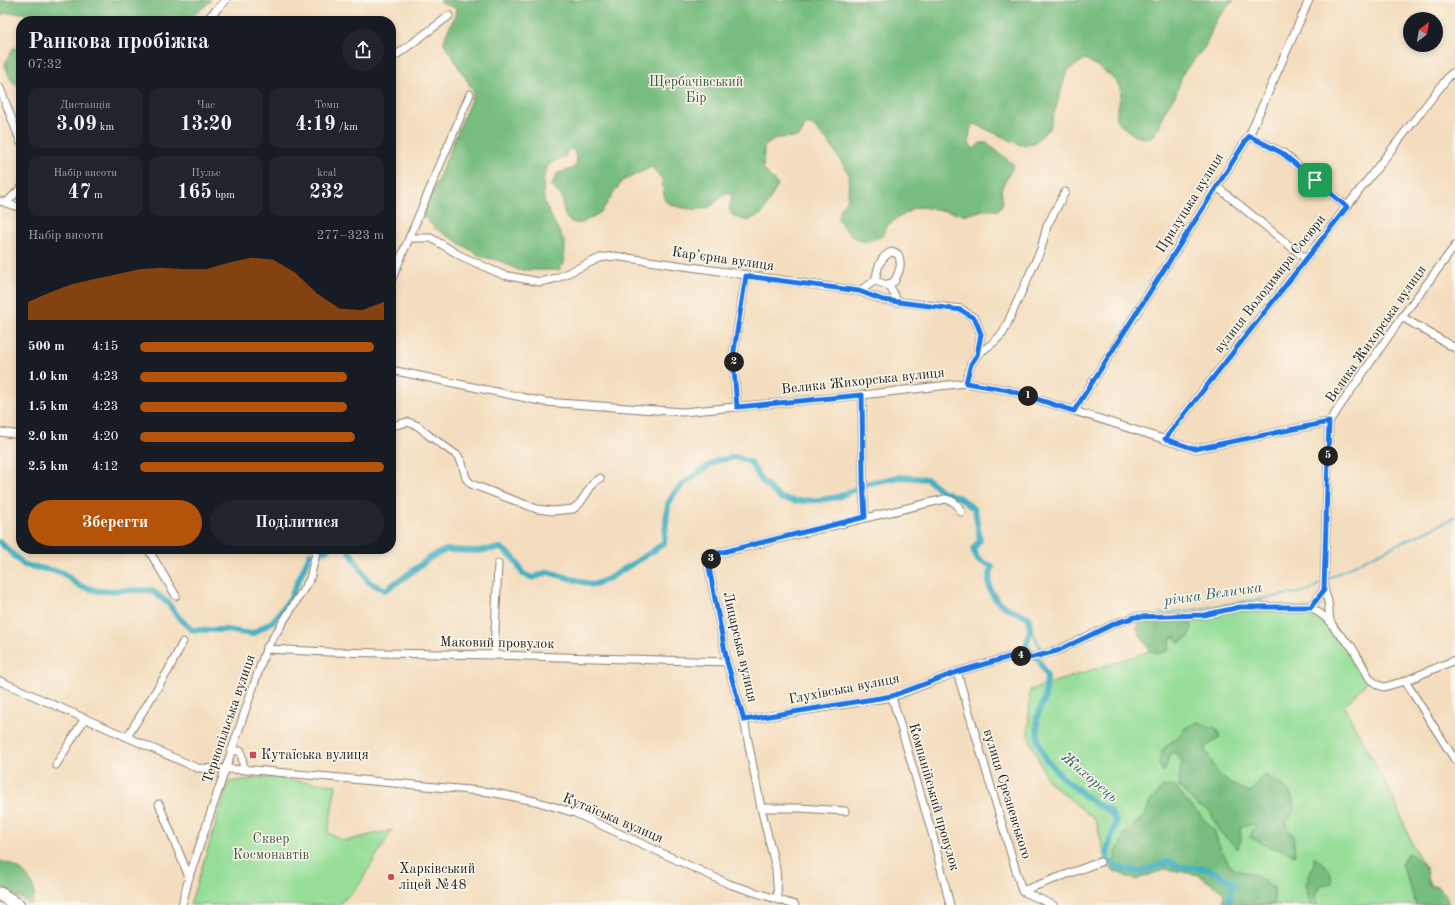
<!DOCTYPE html>
<html lang="uk">
<meta charset="utf-8">
<style>
body{margin:0;font-family:"Old Standard TT",serif;background:#20242c;color:#f1f3f6;height:100vh;display:flex;flex-direction:column;font-size:15px;white-space:nowrap}
*{box-sizing:border-box;margin:0}
p{font-size:13px;color:#9ea1a6}
.icon{flex:none;width:22px;height:22px;fill:none;stroke:currentColor;stroke-width:2;stroke-linecap:round;stroke-linejoin:round}
.map{position:relative;flex:1;overflow:hidden}
.sheet{position:absolute;left:16px;top:16px;width:380px;height:538px;display:flex;flex-direction:column;background:#171b24;border-radius:16px;box-shadow:0 2px 6px #0003}
.sheet>*{flex:none}
.needle{width:26px;rotate:31deg}
.buttons{position:absolute;left:1403px;top:12px;display:grid;gap:8px}
.buttons a{display:grid;place-items:center;width:40px;height:40px;border-radius:50%;background:#171b24;box-shadow:0 2px 6px #0003;font-size:20px}
.pin{position:absolute;display:grid;place-items:center;width:34px;height:34px;color:#fff;margin:-17px;border-radius:8px;box-shadow:0 2px 6px #0006}
.km{position:absolute;width:20px;height:20px;margin:-10px;border-radius:50%;background:#222;color:#fff;font-size:11px;line-height:20px;text-align:center}
.round{display:grid;place-items:center;flex:none;width:42px;height:42px;border-radius:21px;background:#20242c}
.headline{display:flex;align-items:center;justify-content:space-between;height:68px;padding:0 12px}
h1{font-size:22px;font-weight:600;line-height:30px}
.stats{display:grid;grid-template-columns:repeat(3,1fr);gap:6px;height:68px;padding:4px 12px}
.stats div{display:grid;align-content:center;border-radius:10px;background:#20242c;text-align:center}
.stats b{font-size:20px;font-weight:600}
.stats small{font-size:11px;font-weight:400}
.stats p{font-size:11px}
.chart{height:112px;padding:8px 12px}
.chart p{display:flex;justify-content:space-between}
.chart svg{width:100%;height:72px;margin-top:4px;fill:#b45309;opacity:.7}
.action{display:flex;gap:8px;margin-top:auto;padding:8px 12px}
.action a{flex:1;height:46px;border-radius:24px;background:#b45309;color:#fff;font-size:16px;font-weight:600;line-height:46px;text-align:center}
.action a+a{background:#20242c;color:#f1f3f6}
ul{padding:0 12px;list-style:none;font-size:13px}
li{display:grid;grid-template-columns:64px 48px 1fr;align-items:center;height:30px}
li i{height:10px;border-radius:5px;background:#b45309}
.map>svg:first-child{display:block}
.green{fill:#96de98;stroke:#597d5a}
.forest{fill:#78bd80;stroke:#4a6c4e}
.lines{fill:none;stroke-linecap:round;stroke-linejoin:round}
.stream{stroke:#44b0c2;stroke-width:2}
.canal{stroke:#44b0c2;stroke-width:6}
.street-casing{stroke:#887c6d;stroke-width:9}
.highway-casing{stroke:#887c6d;stroke-width:15}
.street{stroke:#fff;stroke-width:7}
.highway{stroke:#fff;stroke-width:13}
.route-casing{stroke:#fff;stroke-width:8}
.route{stroke:#1a73e8;stroke-width:5}
.poi-dot{fill:#d1495b;stroke:#fbf7ec;stroke-width:1.5}
.labels{text-anchor:middle;dominant-baseline:central;stroke-width:3;stroke-linejoin:round;paint-order:stroke}
.park-label{font-size:14px;fill:#415641;stroke:#fbf7ec}
.street-label{font-size:14px;fill:#1c1c1c;stroke:#fbf7ec}
.poi-label{font-size:14px;fill:#1c1c1c;stroke:#fbf7ec;text-anchor:start}
.water-label{font-size:15px;font-style:italic;fill:#2e5f67;stroke:#fbf7ec}
</style>
<div class="map">
<svg width="1455" height="905" viewBox="0 0 1455 905">
<rect width="100%" height="100%" fill="#fbf7ec"/>
<filter id="ink" filterUnits="userSpaceOnUse"><feTurbulence type="fractalNoise" baseFrequency=".025" numOctaves="2"/><feDisplacementMap in="SourceGraphic" scale="8" xChannelSelector="R" yChannelSelector="G"/><feConvolveMatrix kernelMatrix="1 2 1 2 8 2 1 2 1" color-interpolation-filters="sRGB"/></filter>
<filter id="wash" filterUnits="userSpaceOnUse"><feTurbulence type="fractalNoise" baseFrequency=".012" numOctaves="4" result="noise"/><feDisplacementMap in="SourceGraphic" scale="16" xChannelSelector="R" yChannelSelector="G"/><feGaussianBlur stdDeviation="0.9" result="paint"/><feColorMatrix in="noise" values="0 0 0 0 0 0 0 0 0 0 0 0 0 0 0 0 0 1.4 0 .05"/><feComposite in="paint" operator="in"/></filter>
<g filter="url(#wash)">
<rect width="100%" height="100%" fill="#f4ddbe"/>
<g class="green">
<polygon points="1240,607 1307,607 1330,621 1344,638 1369,680 1344,706 1393,797 1414,849 1427,869 1423,869 1440,905 1244,905 1203,850 1108,868 1096,821 1048,781 1028,735 1030,690 1150,651 1177,629 1208,616"/>
<polygon points="265,777 336,785 328,833 345,841 392,830 357,888 338,905 190,905 229,782"/>
</g>
<g class="forest">
<polygon points="0,0 212,0 195,14 190,21 106,21 95,17 92,21 33,21 23,13 6,13 0,15"/>
<path d="M440,0h794l-18,20 -11,27 -22,26 -7,21 -12,18 -5,16 -10,11 -14,-3 -18,-14c-2,-11 3,-19 4,-29 0,-14 -26,-28 -36,-34l-18,12 -17,56 -15,16 -14,2 -46,-21 -5,5 -1,15 5,5 6,-6h7l27,22 -13,24 2,14 -5,7h-15l-16,5 -45,-8 -8,1 -27,17 -5,11c-4,2 -9,4 -13,5 -14,3 -24,-12 -31,-22l2,-9 8,-13 1,-23 -19,-30 -17,-18 -7,-2 -7,13 -23,1 -12,9 -1,22 15,16 -16,29 -15,7 -14,-5 -4,-7 3,-15h-7c-5,4 -12,12 -18,14 -13,3 -31,0 -42,-7l-3,-22 -10,-12 -30,14 -21,31 -19,11h-7l-7,-3 -4,-7 -2,-16 -11,-11 7,-13 14,-4 5,-5 -3,-15 -6,1 -3,6 -13,6 -5,5 -4,14 1,21 21,41 -1,21 -5,6h-41l-20,-10 -16,-3 -47,-29 -12,-12 51,-124 -30,-49c1,-13 12,-22 12,-35l-14,-5z"/>
<polygon points="13,48 21,49 21,89 10,79 5,64"/>
<polygon points="1162,618 1186,618 1192,627 1189,637 1179,643 1175,637 1171,637 1168,651 1160,653 1150,651 1137,629 1139,622 1157,624"/>
<path d="M1198,722l18,6 4,10 -16,10 8,14 5,11 14,11 19,9 14,-18c14,7 33,15 29,35 0,4 -5,9 -7,13l7,12 2,20 -32,-11 -13,-7 6,-13 -16,3 1,11 -3,11 -19,-18 -9,-20 -13,-6 -19,-19 4,-25 -8,-9 -5,3 -5,18 -5,-9 2,-11 6,-8 12,-8 6,-9z"/>
<polygon points="1174,785 1185,799 1214,830 1218,843 1230,866 1237,870 1255,875 1274,888 1274,905 1223,905 1224,893 1199,875 1166,869 1135,880 1112,870 1117,851 1125,833 1145,815 1150,802 1163,787"/>
<path d="M1408,853c17,11 19,13 20,33h9l9,11 3,8h-33l-7,-22 -8,-19z"/>
<polygon points="1314,856 1330,870 1332,883 1319,887 1315,895 1319,905 1310,905 1306,884 1314,864"/>
<path d="M0,861c19,3 43,23 31,44l-31,-19z"/>
</g>
<g class="lines">
<g class="stream">
<path d="M1328,579c41,-24 85,-40 127,-62"/>
<polyline points="1160,613 1186,611 1297,593 1309,591 1319,584"/>
<path d="M1030,630c7,5 6,14 13,20 26,-6 47,-24 73,-31"/>
</g>
<g class="canal">
<polyline points="0,542 24,565 61,572 80,586 99,591 151,590 168,603 179,618 192,630 227,630 252,634 273,621 290,599 310,554 311,554"/>
<path d="M348,549l21,33 16,8 17,-11 29,-22 15,-7 30,1 25,-3 13,10 9,16 10,4 15,-6 45,13 15,-6 45,-28 11,-8 4,-39 7,-12 13,-12 27,-19 21,-4 14,5 12,19 18,17 15,3 23,-1 20,-3 31,-14 31,-6 27,2 15,12 20,8 13,11 5,30 -7,9 5,11 14,6c-1,5 -3,11 -3,16 1,21 23,29 40,35l1,13 -4,16 14,16 7,14 -2,22 -8,19 1,24 8,18 16,18 32,26 16,8 6,11 -6,19 -3,13 1,6 7,6 8,3 18,3 27,-10 13,5 28,2 25,14 -6,22"/>
<polyline points="321,551 328,549"/>
</g>
</g>
</g>
<g filter="url(#ink)">
<g class="lines">
<defs>
<g id="street">
<polyline points="205,21 226,0"/>
<polyline points="391,59 449,16"/>
<polyline points="0,88 21,143"/>
<polyline points="1249,136 1283,153 1347,207"/>
<polyline points="1216,186 1306,259"/>
<polyline points="0,201 21,208"/>
<polyline points="6,203 21,188"/>
<polyline points="410,238 431,238 461,256 503,275 540,282 557,278 600,258 614,256 859,291 883,300 961,309 975,319 981,334 977,355 971,364 966,383"/>
<polyline points="391,281 470,94"/>
<path d="M875,281c15,4 17,6 22,21"/>
<path d="M859,291l16,-10c3,-13 4,-23 16,-29l7,2c5,11 1,18 -4,28l-7,2"/>
<polyline points="1402,317 1455,348"/>
<polyline points="977,355 994,342 1003,333 1041,249 1047,226 1065,192"/>
<polyline points="391,371 396,371 545,402 683,412 862,395 966,383 1008,390 1195,449 1329,422 1402,317 1455,246"/>
<polyline points="862,395 863,481 865,517"/>
<polyline points="737,407 733,357 746,276"/>
<polyline points="1074,411 1249,136 1309,0"/>
<polyline points="1329,422 1324,590 1328,601 1330,621 1336,631 1352,647 1370,679 1378,685 1384,687 1405,681 1455,660"/>
<polyline points="391,426 408,422 418,426 427,434 458,456 462,463 466,478 471,484 537,509 553,511 573,509 580,503 594,482 600,478"/>
<polyline points="0,432 21,435"/>
<polyline points="1165,439 1449,76 1455,71"/>
<polyline points="148,549 176,596"/>
<polyline points="1311,607 1330,621"/>
<polyline points="266,649 329,652 494,655 727,662"/>
<polyline points="494,655 498,564"/>
<polyline points="957,672 1022,891 1053,905"/>
<polyline points="0,681 197,768 254,770 490,792 535,801 575,813 729,884 795,905"/>
<polyline points="1405,681 1455,760"/>
<polyline points="892,697 934,840 950,905"/>
<polyline points="744,720 892,697 957,672 1016,655 1029,658 1057,651 1116,623 1135,617 1204,615 1240,607 1311,607 1324,590"/>
<polyline points="127,737 168,671 183,642"/>
<polyline points="231,751 241,751 244,770 248,770"/>
<polyline points="56,765 85,718"/>
<polyline points="159,804 189,877"/>
<polyline points="761,808 799,808 845,811"/>
<polyline points="1022,891 1100,862"/>
<path d="M778,900l-2,-31 -15,-61 -17,-88 -17,-58 -19,-100 7,-8 230,-55c9,2 13,5 16,13"/>
<polyline points="182,905 189,877 266,649 310,579 316,553 315,549"/>
</g>
<polyline id="highway" points="0,894 18,905"/>
</defs>
<use href="#street" class="street-casing"/>
<use href="#highway" class="highway-casing"/>
<use href="#street" class="street"/>
<use href="#highway" class="highway"/>
</g>
</g>
<g class="lines" filter="url(#ink)">
<defs>
<polygon id="route" points="1249,136 1282,153 1347,207 1165,439 1195,449 1329,422 1324,590 1311,607 1240,607 1204,615 1135,617 1116,623 1057,651 1029,658 1016,655 957,672 892,696 744,720 727,662 708,562 715,554 865,517 863,481 862,395 737,407 733,357 746,276 859,291 883,300 961,310 975,319 981,334 977,355 971,364 966,383 1008,390 1074,411"/>
</defs>
<use href="#route" class="route-casing"/>
<use href="#route" class="route"/>
</g>
<g class="poi-dot">
<rect x="249" y="751" width="8" height="8" rx="2"/>
<circle cx="391" cy="877" r="4"/>
</g>
<g class="labels">
<g class="park-label">
<text x="696" y="82">Щербачівський<tspan x="696" dy="16">Бір</tspan></text>
<text x="271" y="839">Сквер<tspan x="271" dy="16">Космонавтів</tspan></text>
</g>
<g class="street-label">
<text transform="translate(1190 203) rotate(-58)">Прилуцька вулиця</text>
<text transform="translate(723 259) rotate(8)">Кар’єрна вулиця</text>
<text transform="translate(1270 284) rotate(-52)">вулиця Володимира Сосюри</text>
<text transform="translate(1376 334) rotate(-55)">Велика Жихорська вулиця</text>
<text transform="translate(863 381) rotate(-6)">Велика Жихорська вулиця</text>
<text transform="translate(497 643) rotate(1)">Маковий провулок</text>
<text transform="translate(740 647) rotate(77)">Лицарська вулиця</text>
<text transform="translate(844 689) rotate(-11)">Глухівська вулиця</text>
<text transform="translate(229 719) rotate(-71)">Тернопільська вулиця</text>
<text transform="translate(1007 794) rotate(73)">вулиця Срезневського</text>
<text transform="translate(934 797) rotate(74)">Компанійський провулок</text>
<text transform="translate(613 818) rotate(23)">Кутаїська вулиця</text>
</g>
<g class="poi-label">
<text x="261" y="755">Кутаїська вулиця</text>
<text x="399" y="869">Харківський<tspan x="399" dy="16">ліцей №48</tspan></text>
</g>
<g class="water-label">
<text transform="translate(1213 595) rotate(-8)">річка Величка</text>
<text transform="translate(1089 778) rotate(40)">Жихорець</text>
</g>
</g>
</svg>
<div class="buttons">
<a><svg class="needle" viewBox="-14 -14 28 28"><path d="M0-13l5 13h-10z" fill="#e53935"/><path d="M0 13l5-13h-10z" fill="#9ea1a6"/></svg></a>
</div>
<div class="pin" style="left:1315px;top:180px;background:#1e9e55"><svg class="icon" aria-label="arrive" viewBox="0 0 24 24"><path d="M6 21V4h12l-3 4 3 4H6"/></svg></div>
<b class="km" style="left:1028px;top:396px">1</b>
<b class="km" style="left:734px;top:362px">2</b>
<b class="km" style="left:711px;top:559px">3</b>
<b class="km" style="left:1021px;top:656px">4</b>
<b class="km" style="left:1328px;top:456px">5</b>
<section class="sheet">
<div class="headline"><div><h1>Ранкова пробіжка</h1><p>07:32</p></div><a class="round"><svg class="icon" aria-label="share" viewBox="0 0 24 24"><path d="M12 15V3M7 8l5-5 5 5M5 13v7h14v-7"/></svg></a></div>
<div class="stats">
<div><p>Дистанція</p><b>3.09<small> km</small></b></div>
<div><p>Час</p><b>13:20</b></div>
<div><p>Темп</p><b>4:19<small> /km</small></b></div>
</div>
<div class="stats">
<div><p>Набір висоти</p><b>47<small> m</small></b></div>
<div><p>Пульс</p><b>165<small> bpm</small></b></div>
<div><p>kcal</p><b>232</b></div>
</div>
<div class="chart"><p><span>Набір висоти</span>277–323 m</p>
<svg viewBox="0 0 160 44" preserveAspectRatio="none"><path d="M0 44V33L10 27L20 22L30 19L40 16L50 13L60 12L70 13L80 13L90 9L100 6L110 7L120 15L130 28L140 37L150 38L160 33V44z"/></svg>
</div>
<ul>
<li><b>500 m</b>4:15<i style="width:96%"></i></li>
<li><b>1.0 km</b>4:23<i style="width:85%"></i></li>
<li><b>1.5 km</b>4:23<i style="width:85%"></i></li>
<li><b>2.0 km</b>4:20<i style="width:88%"></i></li>
<li><b>2.5 km</b>4:12<i style="width:100%"></i></li>
</ul>
<div class="action"><a>Зберегти</a><a>Поділитися</a></div>
</section>
</div>
